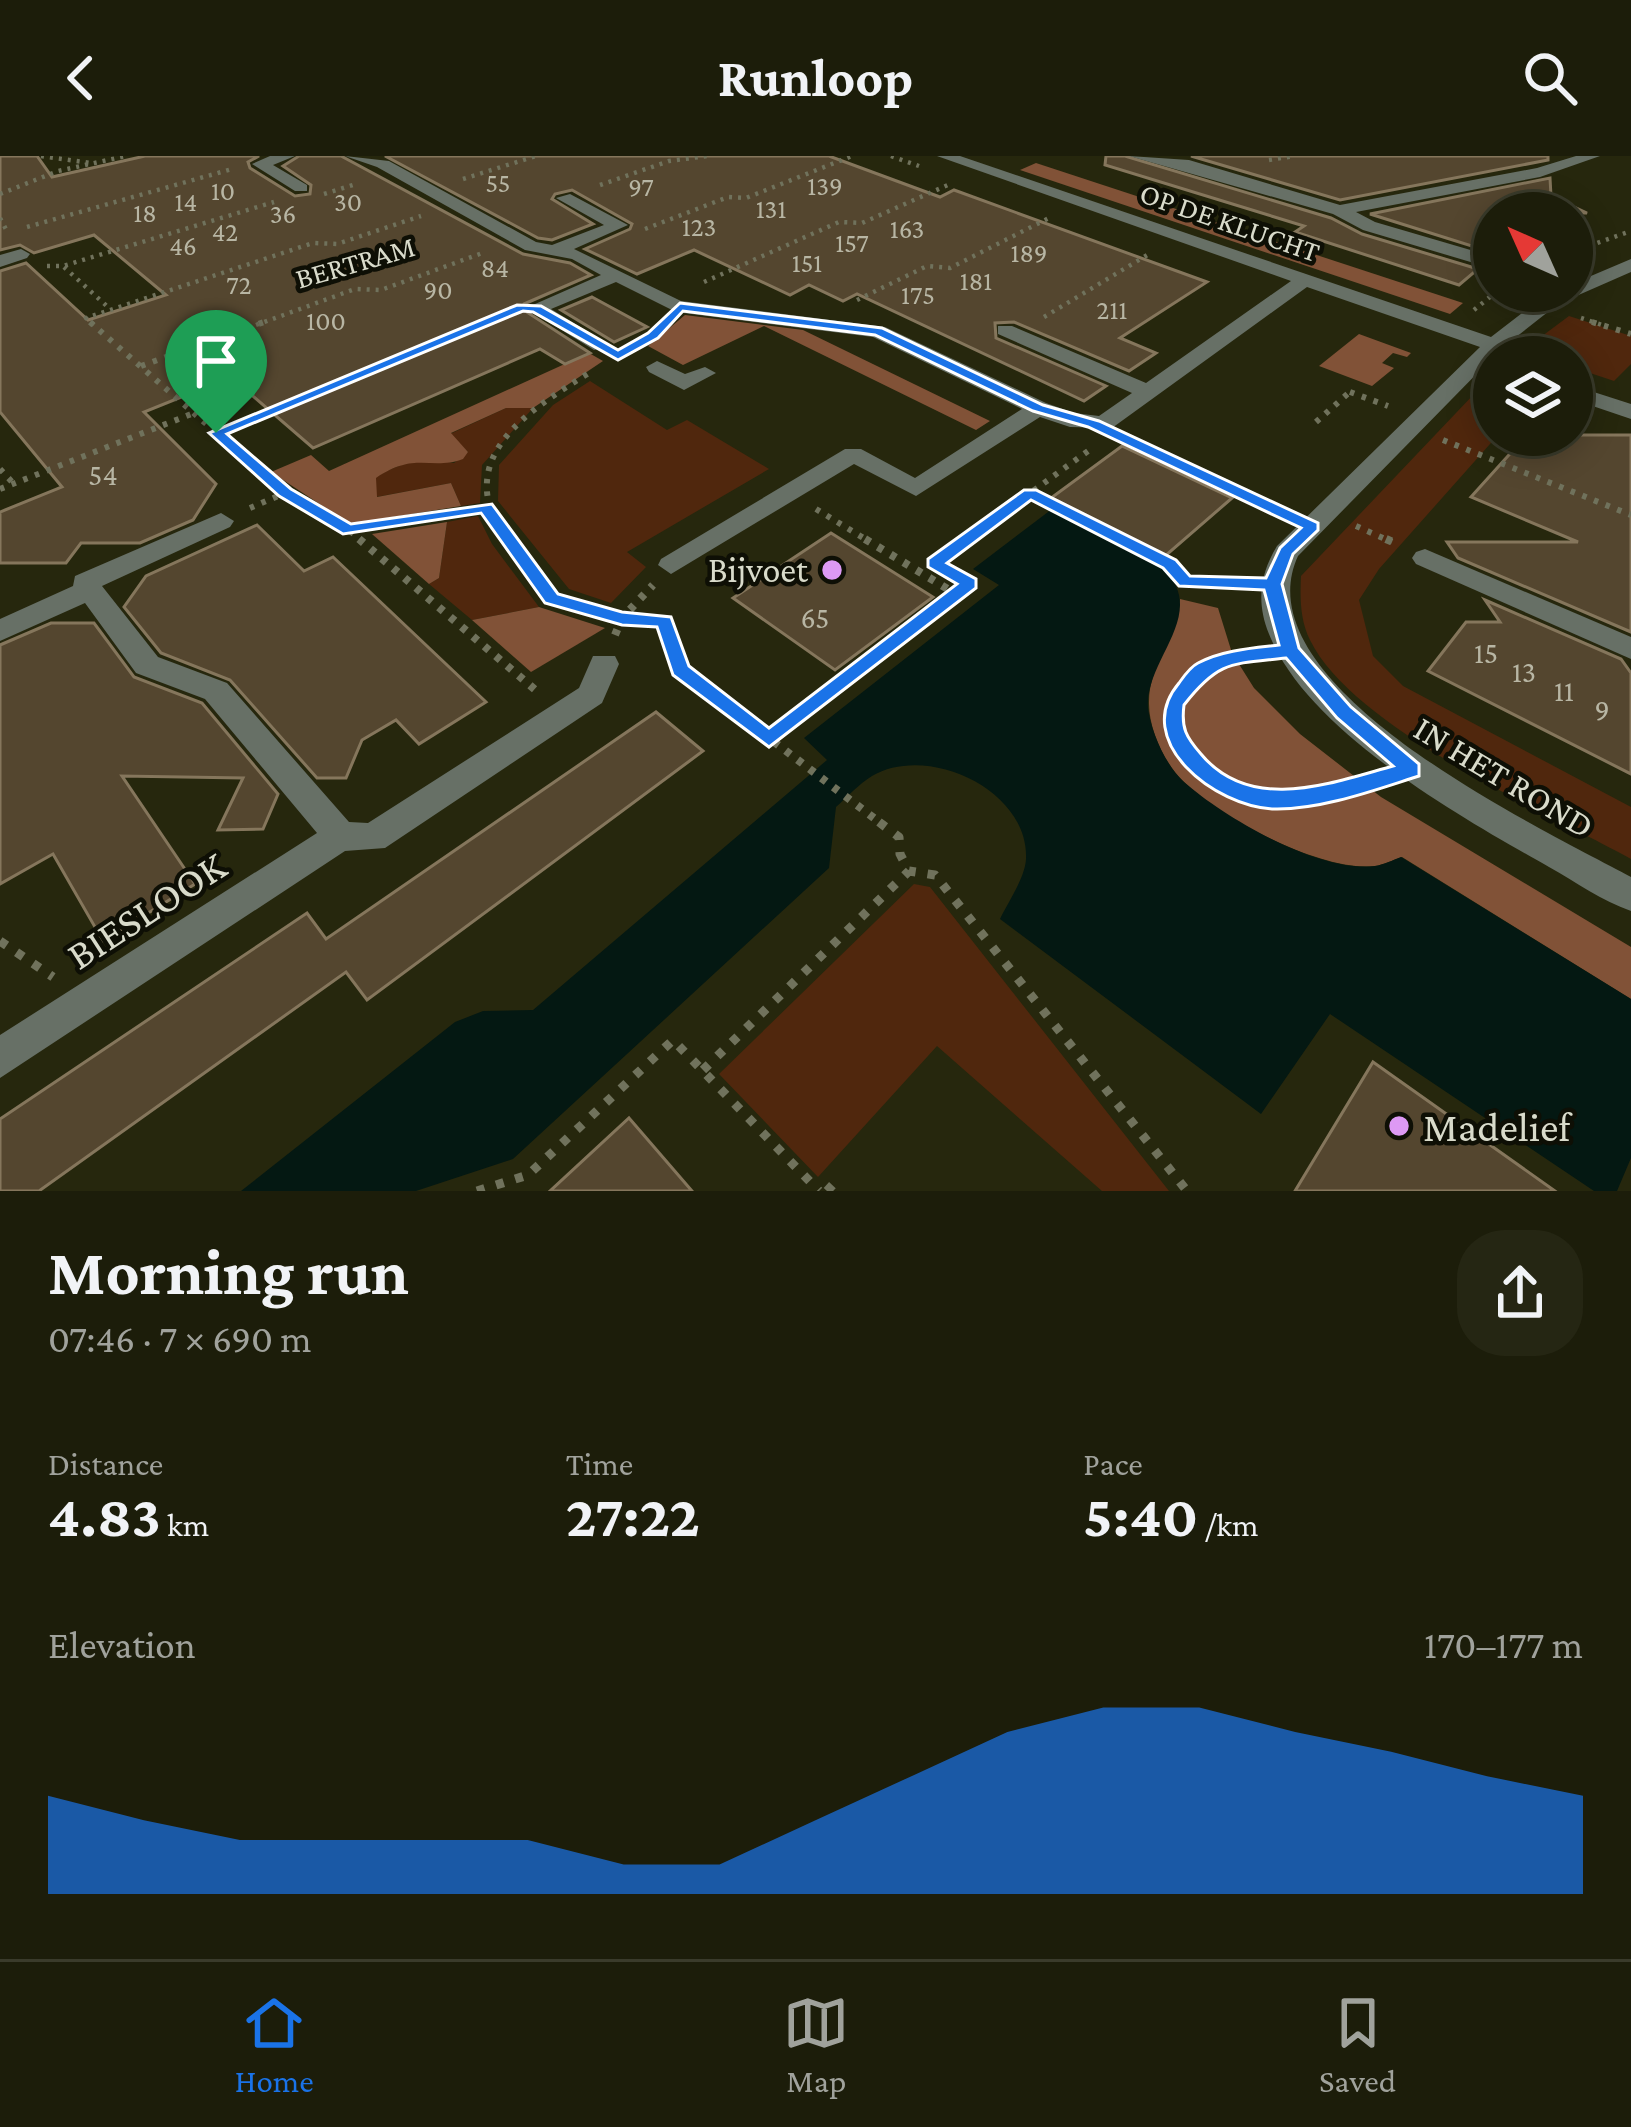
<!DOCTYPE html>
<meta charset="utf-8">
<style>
body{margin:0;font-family:"Crimson Pro",serif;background:#252613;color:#f1f3f6;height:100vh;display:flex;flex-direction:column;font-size:45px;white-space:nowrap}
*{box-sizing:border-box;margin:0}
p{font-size:39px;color:#a0a29c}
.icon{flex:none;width:66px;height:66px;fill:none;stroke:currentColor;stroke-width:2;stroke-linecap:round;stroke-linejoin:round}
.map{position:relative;height:1035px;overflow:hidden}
.details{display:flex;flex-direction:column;background:#1c1d0a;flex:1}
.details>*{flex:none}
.needle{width:78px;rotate:315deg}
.tools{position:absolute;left:1473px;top:36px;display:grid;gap:24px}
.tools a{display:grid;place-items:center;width:120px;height:120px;border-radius:50%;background:#1c1d0a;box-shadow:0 6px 30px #0003,0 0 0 3px #3a3b2b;font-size:60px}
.pin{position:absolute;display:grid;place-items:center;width:102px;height:102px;color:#fff;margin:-123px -51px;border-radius:50% 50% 50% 0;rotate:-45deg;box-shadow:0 0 12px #0007}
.pin .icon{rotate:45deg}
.round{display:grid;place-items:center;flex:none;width:126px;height:126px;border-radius:48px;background:#252613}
.overview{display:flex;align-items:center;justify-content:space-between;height:204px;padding:0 48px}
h1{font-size:66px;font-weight:700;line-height:90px}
.metrics{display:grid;grid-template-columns:repeat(3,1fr);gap:18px;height:204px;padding:12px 48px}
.metrics div{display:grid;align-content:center}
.metrics b{font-size:60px;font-weight:700}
.metrics small{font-size:33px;font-weight:400}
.metrics p{font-size:33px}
.chart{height:336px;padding:24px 48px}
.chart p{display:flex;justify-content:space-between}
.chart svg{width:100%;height:216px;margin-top:12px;fill:#1a73e8;opacity:.7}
header{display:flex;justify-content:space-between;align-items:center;height:156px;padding:0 48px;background:#1c1d0a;font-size:54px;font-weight:700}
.menu{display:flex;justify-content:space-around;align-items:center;height:168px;border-top:3px solid #3a3b2b;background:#1c1d0a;font-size:33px;color:#a0a29c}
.menu a{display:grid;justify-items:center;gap:6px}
.menu .selected{color:#1a73e8}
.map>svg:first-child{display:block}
.green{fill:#50270d}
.forest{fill:#815237}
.water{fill:#041812}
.building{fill:#54462f;stroke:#85765c;stroke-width:3}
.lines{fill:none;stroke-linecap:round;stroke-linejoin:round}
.path-far3{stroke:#70725c;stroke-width:4.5;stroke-dasharray:3 6;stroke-linecap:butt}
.path-far2{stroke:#70725c;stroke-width:6;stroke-dasharray:4.5 8;stroke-linecap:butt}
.path-far1{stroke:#70725c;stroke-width:8;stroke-dasharray:6 9;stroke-linecap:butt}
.path{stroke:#70725c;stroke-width:9;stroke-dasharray:8 12;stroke-linecap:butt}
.minor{fill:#677066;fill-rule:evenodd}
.route{fill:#1a73e8;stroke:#fff;stroke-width:3;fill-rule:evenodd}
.poi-dot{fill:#dd99f4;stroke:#0e0f05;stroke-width:4.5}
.labels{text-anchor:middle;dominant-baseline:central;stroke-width:9;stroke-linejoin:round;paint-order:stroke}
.far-number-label{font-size:27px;fill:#b8b6a4}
.far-street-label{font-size:30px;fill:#d9dbcb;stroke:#0e0f05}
.number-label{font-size:30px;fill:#b8b6a4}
.poi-label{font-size:36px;fill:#d9dbcb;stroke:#0e0f05;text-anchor:end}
.street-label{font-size:36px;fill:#d9dbcb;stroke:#0e0f05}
.near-street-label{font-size:42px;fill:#d9dbcb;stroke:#0e0f05}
.near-poi-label{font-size:42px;fill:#d9dbcb;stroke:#0e0f05;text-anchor:start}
</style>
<header><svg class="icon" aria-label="back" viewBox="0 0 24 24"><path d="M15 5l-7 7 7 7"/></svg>Runloop<svg class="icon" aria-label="search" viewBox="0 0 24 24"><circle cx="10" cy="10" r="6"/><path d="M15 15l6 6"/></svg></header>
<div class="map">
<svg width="1631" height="1035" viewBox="0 0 1631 1035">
<rect width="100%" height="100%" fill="#26270d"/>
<g class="green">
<polygon points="1569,160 1631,180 1631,208 1614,225 1572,211 1572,201 1514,201"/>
<path d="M1494,217l4,62 -119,134 -20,31 14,56 30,30 228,121v52c-86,-47 -279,-132 -321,-219 -10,-20 -10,-42 -9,-64z"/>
<polygon points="590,225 667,274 687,264 769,313 627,396 646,411 611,447 569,433 498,345 499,309 553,249"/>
<path d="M506,252h27l-51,57 -2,38 -19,3 -10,-23 -75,14 -1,-19c26,-17 49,-20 79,-15l14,-11 -18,-18z"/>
<polygon points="478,360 492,388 539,451 472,464 429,428 439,422 447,366"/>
<polygon points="914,728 930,731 1169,1035 1102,1035 937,890 818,1021 719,918"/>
</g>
<g class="forest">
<polygon points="1036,7 1463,147 1450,158 1020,14"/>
<polygon points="685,159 803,174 990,265 976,274 764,170 683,209 648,190"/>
<polygon points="1359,178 1411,197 1407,201 1393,197 1382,207 1394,212 1372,230 1319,210"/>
<path d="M589,197l14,8 -70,47h-27l-55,25 17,19 -5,7c-32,12 -47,-8 -87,19l1,19 74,-14 10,23 -111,18 -79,-52 40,-17 18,16z"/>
<polygon points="447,366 439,422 429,428 372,378"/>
<path d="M1180,443l38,9 14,45 22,35 46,46 81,63 250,150v52l-229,-142c-9,3 -19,8 -27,9 -54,6 -156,-48 -193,-86 -18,-18 -33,-51 -33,-76 -1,-40 30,-67 31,-105z"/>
<polygon points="539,451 605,472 531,516 472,464"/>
</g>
<path class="water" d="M1052,353c31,16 111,46 124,77 18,40 -31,79 -28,122 3,24 18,58 36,74 41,36 135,91 191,84 8,-1 18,-6 26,-9l230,142v159l-14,33h-23l-264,-177 -69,100 -261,-195c8,-17 25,-41 26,-60 3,-69 -98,-116 -154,-83 -13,8 -25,21 -36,31l-7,61 -316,291 -97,32h-175l214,-169 28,-11 50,-1 294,-250 -23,-22 195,-153 -26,-16z"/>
<g class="building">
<polygon points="0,0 37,0 52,21 145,0 259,0 248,6 250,12 295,40 310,38 311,29 283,10 299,0 341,0 523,98 570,107 591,119 524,148 522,153 590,197 565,208 540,193 313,292 231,221 144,256 216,328 193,364 140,387 81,387 66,407 0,407 0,356 62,331 0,256 0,115 26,107 88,164 166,139 94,79 34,97 20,89 0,94"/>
<polygon points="385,0 829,0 940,41 954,34 1207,126 1120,182 1156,197 1129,215 1014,166 995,167 996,182 1106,230 1084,245 857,138 843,145 809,129 790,139 694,94 637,118 585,93 630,73 632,68 572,34 555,38 552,43 593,68 552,84 538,82"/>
<polygon points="1106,0 1125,0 1331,62 1362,78 1478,113 1459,129 1295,76 1304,70 1105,9"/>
<polygon points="1191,0 1548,0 1548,4 1340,44"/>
<polygon points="1550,22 1551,40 1587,57 1494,57 1494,97 1370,58"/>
<polygon points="592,141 647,171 614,186 561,154"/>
<polygon points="1527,279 1631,279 1631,476 1458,402 1447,386 1578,386 1471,341"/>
<polygon points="1122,290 1232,342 1164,401 1051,342"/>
<polygon points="257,369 304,415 333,401 486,546 419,588 396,564 362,584 346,622 317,622 230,524 161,497 124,451 146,420"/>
<polygon points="831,377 933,441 835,514 733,442"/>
<polygon points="1485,444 1621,503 1631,517 1631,618 1428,515 1466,466 1500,466"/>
<polygon points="51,467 94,467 134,521 202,547 278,638 263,673 218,674 243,622 122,620 195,728 103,785 53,698 0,728 0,489"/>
<polygon points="656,556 703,595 367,844 346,816 39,1035 0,1035 0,963 307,757 326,783"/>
<polygon points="1373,906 1555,1035 1295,1035"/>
<polygon points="629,962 692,1035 550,1035"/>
</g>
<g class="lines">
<g class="path-far3">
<polyline points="41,0 91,7"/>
<polyline points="891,0 919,10"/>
<polyline points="1269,4 1294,0"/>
<polyline points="463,23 536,0"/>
<polyline points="600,29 669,5 707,0"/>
<polyline points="0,38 58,15 126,0"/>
<polyline points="324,38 356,28"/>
<polyline points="0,62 8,77"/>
<polyline points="27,71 232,13"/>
<polyline points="645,73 728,41 746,42 852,0"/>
<polyline points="1572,96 1631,75"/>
<polyline points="47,110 63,110 274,46"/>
<polyline points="64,111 110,153"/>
<polyline points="704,126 839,66 862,67 950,28"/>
<polyline points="857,144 927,110 950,112 1049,62"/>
<polyline points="1474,154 1496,136"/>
<polyline points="1044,161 1149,98"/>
<polyline points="1581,162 1602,169"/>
<polyline points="94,169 86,162 313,87 337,88 421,60"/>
<polyline points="256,169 355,133 381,134 485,96"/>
<polyline points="478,169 509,156"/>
</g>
<g class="path-far2">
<polyline points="90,166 285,337"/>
<polyline points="1592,166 1631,178"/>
<polyline points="141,210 264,166"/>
<polyline points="1350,236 1388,250"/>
<polyline points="1316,266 1352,234"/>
<polyline points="216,277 486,166"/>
<polyline points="1128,284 1282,357"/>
<polyline points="1443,284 1631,359"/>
<polyline points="0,313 14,328"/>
<polyline points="0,333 194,257"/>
<polyline points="1030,337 1126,386"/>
<polyline points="250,352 285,337 349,374 486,351"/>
<polyline points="816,353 870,386"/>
<polyline points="1356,370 1392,386"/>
<polyline points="350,375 363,386"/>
<path d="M506,386c-55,-85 19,-129 86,-171"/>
<polyline points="963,386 1088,295"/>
</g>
<g class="path-far1">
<polyline points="359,383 539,537"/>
<path d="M504,383c49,71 77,77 161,82l15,49 203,155"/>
<polyline points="865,383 956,438"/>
<polyline points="1120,383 1169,408 1185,426 1244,427"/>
<polyline points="1386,383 1397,388"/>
<polyline points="615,479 622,462 653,429"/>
<path d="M1259,498c-25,6 -48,10 -68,26 -62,51 34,116 83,120 33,3 69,-10 100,-18"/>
<polyline points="769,583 970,428 934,407 967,383"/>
</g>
<g class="path">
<polyline points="879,666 899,681 900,698 909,715 935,719 1187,1035"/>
<polyline points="0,785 53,821"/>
<polyline points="703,914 909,715"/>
<polyline points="477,1035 528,1019 673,884 819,1035"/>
<polyline points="827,1035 838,1023"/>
</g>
<g class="minor">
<polygon points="270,0 295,0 273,9 307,29 307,35 295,35 252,8"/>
<path d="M345,0l44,5 147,81 16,3 52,-20 -48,-27 14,-4 58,31 -54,24 107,52 204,26 161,76 28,10 25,3 33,-23 -134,-59v-8h14l134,57 145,-102 -354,-125h23l531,181 53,-41 28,-5v-7l59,-25v13l-73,32 -57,45 -203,207c-60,130 243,272 333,321v34c-29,-10 -55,-29 -82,-44 -87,-49 -242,-136 -280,-233 -13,-32 -9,-60 8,-88l203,-199 -173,-60 -195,141 -42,-1 -30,-10 -124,79 -62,-32 -183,110 -13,-9 3,-6 184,-110h16l54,29 107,-69 -149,-72 -197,-25 -60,-30 -65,27 60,37 -17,4 -68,-42 75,-33 -29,-16 -47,-9 -148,-83z"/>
<polygon points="1129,0 1189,4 1340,49 1537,12 1576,0 1600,0 1540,21 1356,56 1375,66 1491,100 1493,104 1484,110 1363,74 1333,58"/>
<polygon points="21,93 30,98 27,102 0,111 0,99"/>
<polygon points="657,205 685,218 705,211 716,217 684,234 649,216 646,211"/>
<polygon points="1572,229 1631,248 1631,263 1572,243"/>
<polygon points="221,357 234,365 230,371 102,430 158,501 227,527 349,666 368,667 579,532 593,500 615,500 619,508 602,547 385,692 345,695 0,922 0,879 317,677 205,543 136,517 85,447 0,485 0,463 73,430 75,420"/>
<polygon points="1425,393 1631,481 1631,503 1416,408 1412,402 1416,396"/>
</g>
</g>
<path class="route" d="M680,147l202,25 161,77 56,16 219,102v7l-25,24 -11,30 17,64 52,59 68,57v12c-44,14 -98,34 -145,33 -59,-2 -144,-68 -95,-126 5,-7 11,-16 19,-20 24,-13 55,-15 81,-18l-15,-55 -85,-4 -16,-18 -132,-68 -84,63 29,16v9l-207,159 -96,-72 -16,-48 -35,-2 -77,-22 -64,-90 -138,21 -64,-38 -70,-63 308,-128 24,1 77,44 30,-17zM523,155l10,1 85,48 40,-22 25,-27 192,24 158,76 55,16 213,101 -21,20 -14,30 -76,-2 -14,-16 -140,-70h-12l-96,69v8l29,17 -188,144 -80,-62 -18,-49 -49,-5 -64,-18 -66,-90 -141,20 -60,-35 -64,-55zM1286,502l51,60 56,48c-62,17 -142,48 -192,-12 -15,-17 -20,-26 -17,-49 35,-45 48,-41 102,-47z"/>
<g class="poi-dot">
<circle cx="832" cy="414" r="12"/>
<circle cx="1399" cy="970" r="12"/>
</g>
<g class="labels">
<g class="far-number-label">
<text x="498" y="27">55</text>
<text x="825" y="30">139</text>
<text x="641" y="31">97</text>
<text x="223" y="35">10</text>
<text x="186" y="46">14</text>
<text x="348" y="46">30</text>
<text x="771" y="53">131</text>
<text x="145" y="57">18</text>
<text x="283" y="58">36</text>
<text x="699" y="71">123</text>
<text x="907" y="73">163</text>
<text x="225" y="76">42</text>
<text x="852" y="87">157</text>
<text x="183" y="90">46</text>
<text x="1029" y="97">189</text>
<text x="807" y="107">151</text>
<text x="495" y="112">84</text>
<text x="976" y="125">181</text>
<text x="239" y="129">72</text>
<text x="438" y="134">90</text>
<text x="918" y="139">175</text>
<text x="1112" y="154">211</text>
<text x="326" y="165">100</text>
</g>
<g class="far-street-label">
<text transform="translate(1230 66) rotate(19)">OP DE KLUCHT</text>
<text transform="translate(355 106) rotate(-16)">BERTRAM</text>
</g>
<g class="number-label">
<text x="103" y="318">54</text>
<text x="815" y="461">65</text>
<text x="1486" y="496">15</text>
<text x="1524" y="515">13</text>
<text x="1564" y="534">11</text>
<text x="1602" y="553">9</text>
</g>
<g class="poi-label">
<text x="808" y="414">Bijvoet</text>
</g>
<g class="street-label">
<text transform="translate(1504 621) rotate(31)">IN HET ROND</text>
</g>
<g class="near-street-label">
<text transform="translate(146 754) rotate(-33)">BIESLOOK</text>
</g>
<g class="near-poi-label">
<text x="1423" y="970">Madelief</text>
</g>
</g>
</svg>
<div class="tools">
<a><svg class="needle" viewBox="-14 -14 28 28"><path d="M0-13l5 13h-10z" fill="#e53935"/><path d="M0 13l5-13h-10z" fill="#a0a29c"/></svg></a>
<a><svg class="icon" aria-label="layers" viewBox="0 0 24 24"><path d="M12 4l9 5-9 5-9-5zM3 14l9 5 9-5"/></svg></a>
</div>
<div class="pin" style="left:216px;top:277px;background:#1e9e55"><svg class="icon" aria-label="arrive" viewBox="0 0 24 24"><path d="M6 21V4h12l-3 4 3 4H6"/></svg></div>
</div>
<section class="details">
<div class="overview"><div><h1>Morning run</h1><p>07:46 · 7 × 690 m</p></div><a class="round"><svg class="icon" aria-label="share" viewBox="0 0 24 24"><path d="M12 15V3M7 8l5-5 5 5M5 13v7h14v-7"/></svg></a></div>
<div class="metrics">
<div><p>Distance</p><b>4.83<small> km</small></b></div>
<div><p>Time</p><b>27:22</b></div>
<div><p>Pace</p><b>5:40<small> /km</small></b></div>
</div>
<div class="chart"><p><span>Elevation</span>170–177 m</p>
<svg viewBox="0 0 160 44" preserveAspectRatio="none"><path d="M0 44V24L10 29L20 33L30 33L40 33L50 33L60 38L70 38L80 29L90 20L100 11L110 6L120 6L130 11L140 15L150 20L160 24V44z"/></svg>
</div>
</section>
<nav class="menu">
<a class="selected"><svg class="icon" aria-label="home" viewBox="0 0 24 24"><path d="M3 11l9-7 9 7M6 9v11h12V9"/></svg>Home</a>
<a><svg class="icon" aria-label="map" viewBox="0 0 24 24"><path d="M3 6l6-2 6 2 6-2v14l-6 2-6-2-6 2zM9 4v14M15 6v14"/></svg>Map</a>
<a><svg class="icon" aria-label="saved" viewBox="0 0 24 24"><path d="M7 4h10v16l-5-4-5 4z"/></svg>Saved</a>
</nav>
